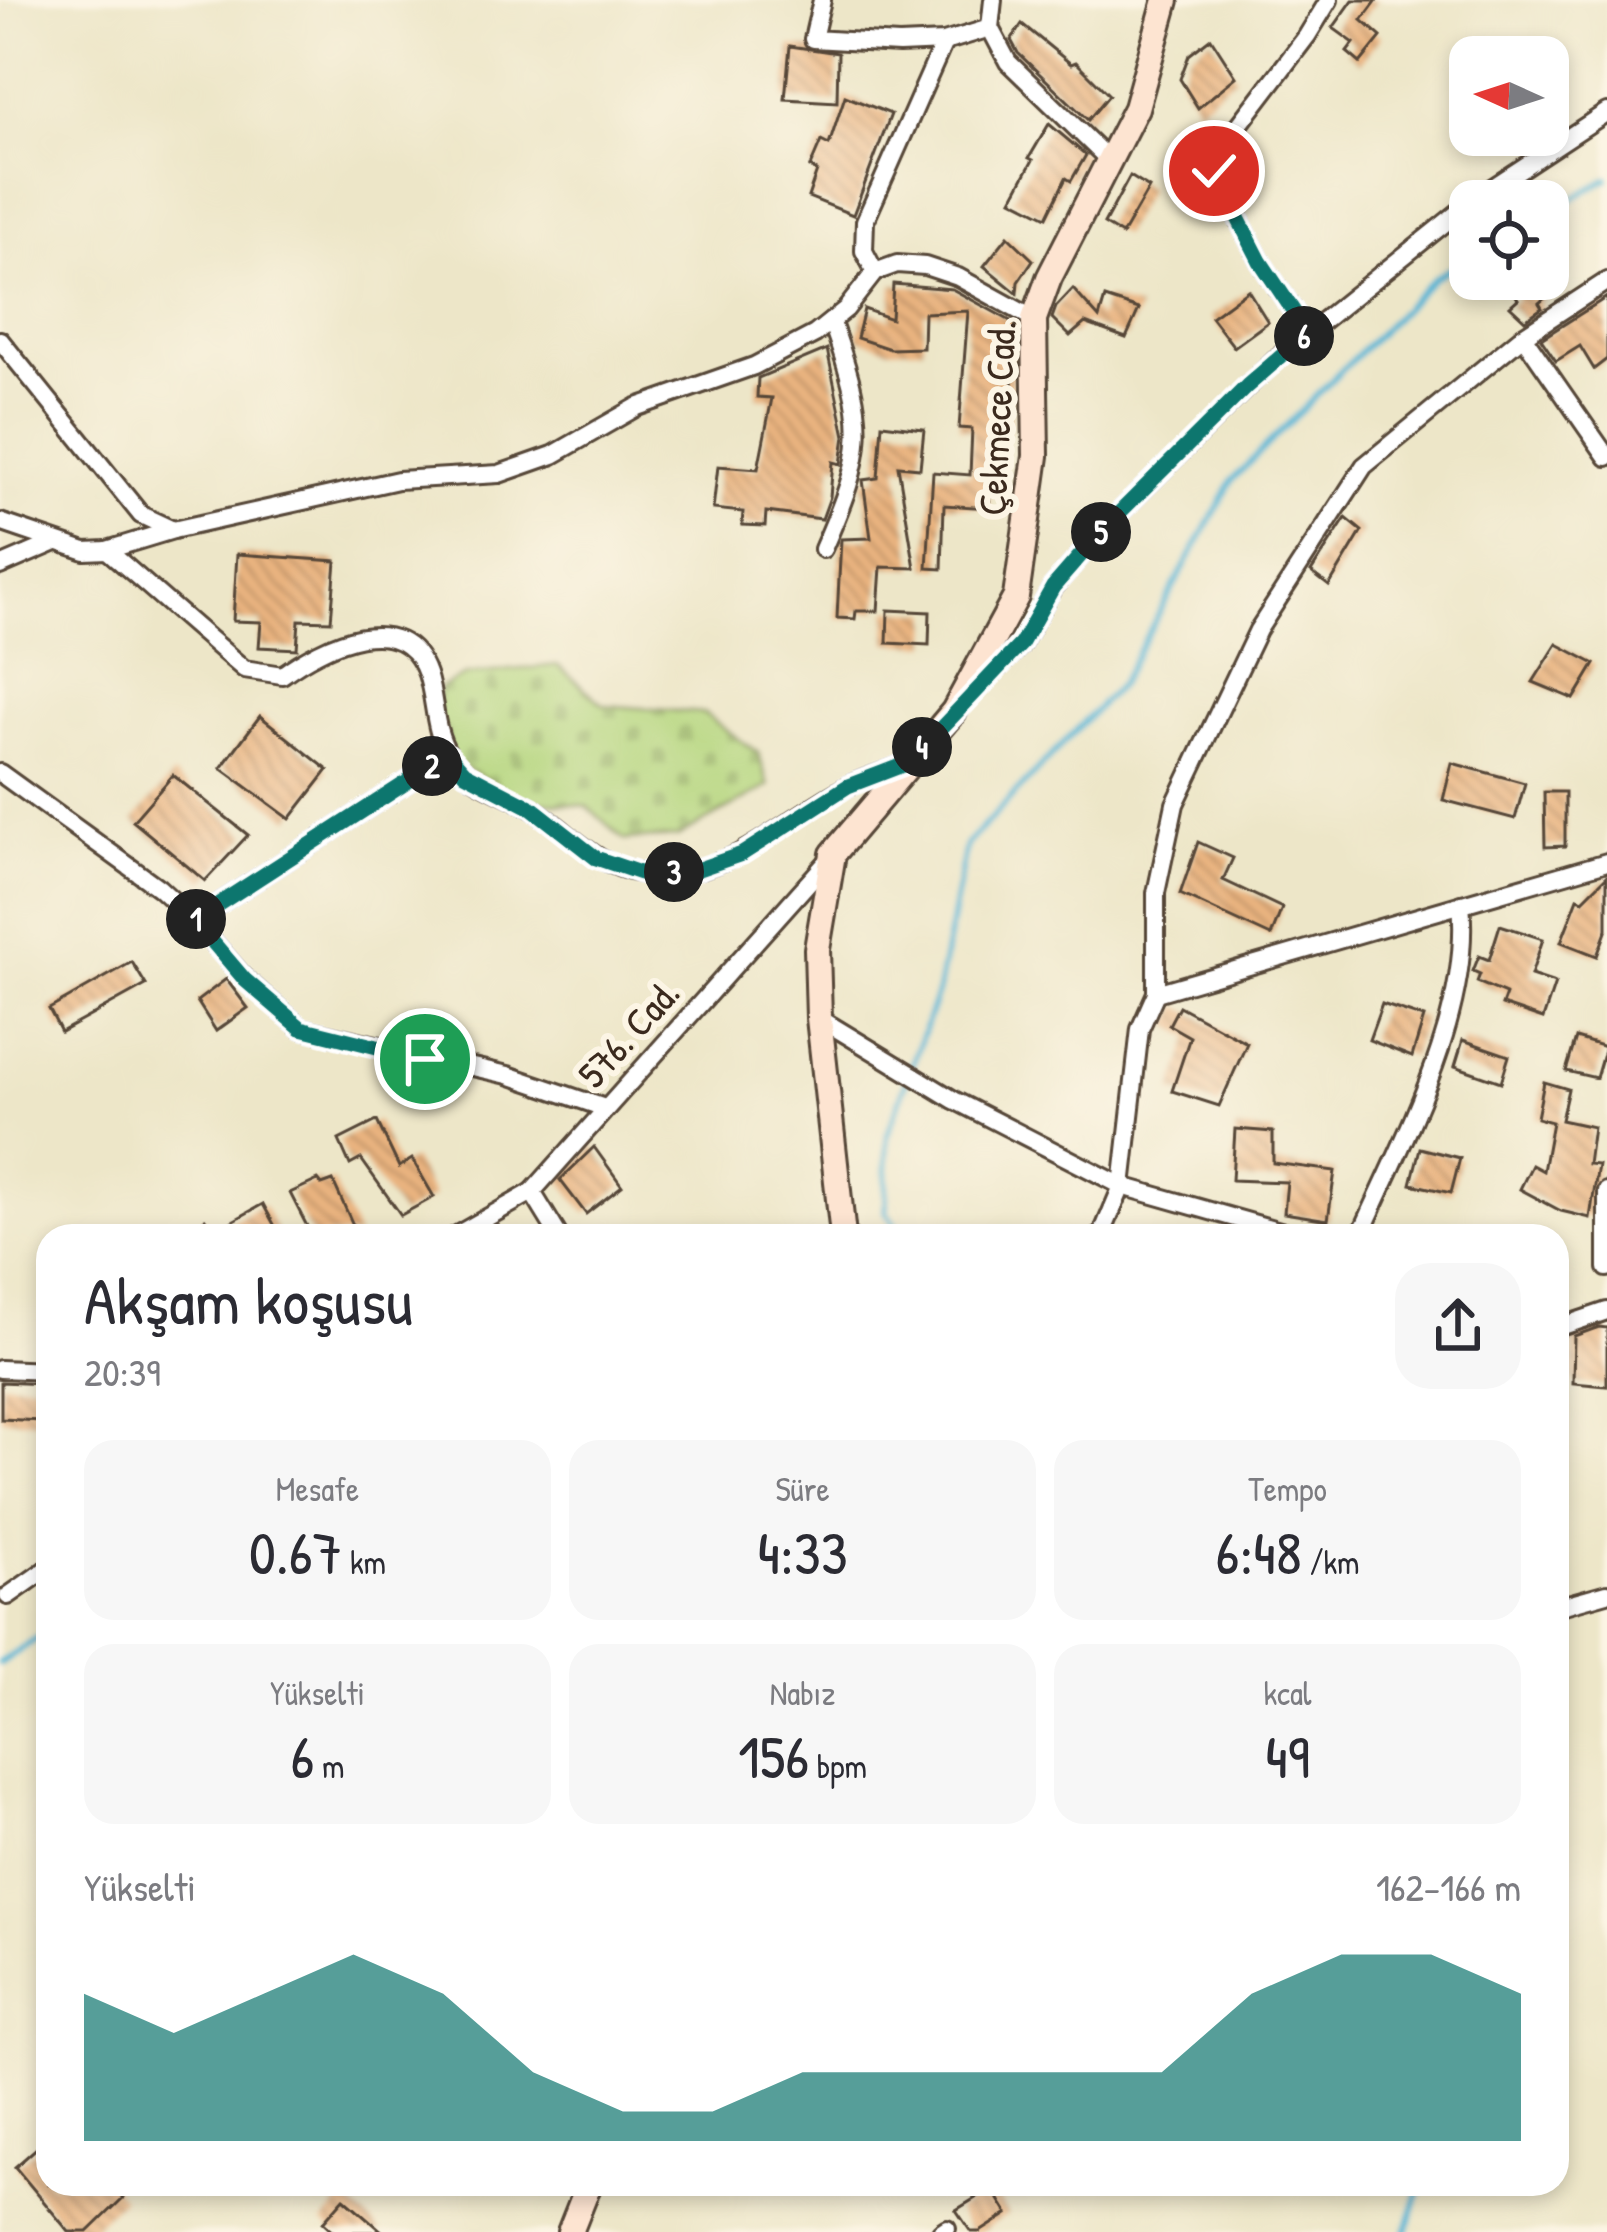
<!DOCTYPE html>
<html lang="tr">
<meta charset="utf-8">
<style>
body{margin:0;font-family:"Patrick Hand",sans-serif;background:#f7f7f7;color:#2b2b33;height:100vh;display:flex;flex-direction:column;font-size:45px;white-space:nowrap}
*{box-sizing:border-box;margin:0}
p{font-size:39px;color:#7c7c81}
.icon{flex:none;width:66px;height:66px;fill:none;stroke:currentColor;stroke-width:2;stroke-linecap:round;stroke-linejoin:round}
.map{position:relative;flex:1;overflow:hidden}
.drawer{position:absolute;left:36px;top:1224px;width:1533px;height:972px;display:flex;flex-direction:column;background:#fff;border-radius:36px;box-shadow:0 6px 18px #0003}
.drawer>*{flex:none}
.needle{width:78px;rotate:273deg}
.buttons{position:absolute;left:1449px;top:36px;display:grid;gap:24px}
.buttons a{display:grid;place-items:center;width:120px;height:120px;border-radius:24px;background:#fff;box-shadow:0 6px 18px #0003;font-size:60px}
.pin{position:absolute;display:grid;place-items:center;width:102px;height:102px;color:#fff;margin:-51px;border:6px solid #fff;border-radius:50%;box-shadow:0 3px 12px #0007}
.km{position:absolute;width:60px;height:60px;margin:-30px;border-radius:50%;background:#222;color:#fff;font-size:33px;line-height:60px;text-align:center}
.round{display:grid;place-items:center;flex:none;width:126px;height:126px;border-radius:36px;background:#f7f7f7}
.overview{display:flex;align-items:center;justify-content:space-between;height:204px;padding:0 48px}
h1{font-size:66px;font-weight:600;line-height:90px}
.stats{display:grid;grid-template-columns:repeat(3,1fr);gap:18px;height:204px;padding:12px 48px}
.stats div{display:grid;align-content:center;border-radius:30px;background:#f7f7f7;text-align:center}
.stats b{font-size:60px;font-weight:600}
.stats small{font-size:33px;font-weight:400}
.stats p{font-size:33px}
.chart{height:336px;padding:24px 48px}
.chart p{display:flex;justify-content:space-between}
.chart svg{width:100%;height:216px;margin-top:12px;fill:#0f766e;opacity:.7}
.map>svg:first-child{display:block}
.cemetery{fill:url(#cemetery-stones);stroke:#78804e;stroke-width:3}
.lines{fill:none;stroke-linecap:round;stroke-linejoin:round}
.stream{stroke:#56b5d5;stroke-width:6}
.building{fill:url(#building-back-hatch)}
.street-casing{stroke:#564638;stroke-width:22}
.secondary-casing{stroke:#564638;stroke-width:30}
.street{stroke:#fff;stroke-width:16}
.secondary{stroke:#fde4d1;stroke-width:24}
.route-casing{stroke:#fff;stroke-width:24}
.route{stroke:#0f766e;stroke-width:15}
.labels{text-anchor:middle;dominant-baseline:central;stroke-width:12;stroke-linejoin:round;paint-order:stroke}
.street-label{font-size:39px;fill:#3b2a1e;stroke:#fcf5e5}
</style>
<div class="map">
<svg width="1607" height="2232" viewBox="0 0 1607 2232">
<defs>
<pattern id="cemetery-stones" width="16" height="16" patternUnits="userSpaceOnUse" patternTransform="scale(3)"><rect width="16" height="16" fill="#b4d57d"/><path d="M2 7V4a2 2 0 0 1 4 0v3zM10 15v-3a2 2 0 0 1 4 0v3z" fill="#9cb76c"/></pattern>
<pattern id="building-back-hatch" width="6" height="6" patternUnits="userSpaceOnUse" patternTransform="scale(3)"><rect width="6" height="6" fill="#e9b37f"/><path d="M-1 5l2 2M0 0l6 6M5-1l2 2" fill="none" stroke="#be9267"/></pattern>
</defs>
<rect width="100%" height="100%" fill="#fcf5e5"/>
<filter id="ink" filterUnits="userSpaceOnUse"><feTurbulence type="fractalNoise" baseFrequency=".00833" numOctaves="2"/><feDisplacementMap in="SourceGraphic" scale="24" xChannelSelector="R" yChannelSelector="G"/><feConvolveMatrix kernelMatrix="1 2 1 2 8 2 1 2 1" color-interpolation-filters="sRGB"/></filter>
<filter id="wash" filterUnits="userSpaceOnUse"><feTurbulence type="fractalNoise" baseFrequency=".004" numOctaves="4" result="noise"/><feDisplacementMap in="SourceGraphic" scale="48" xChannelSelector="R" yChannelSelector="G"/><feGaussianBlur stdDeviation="2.7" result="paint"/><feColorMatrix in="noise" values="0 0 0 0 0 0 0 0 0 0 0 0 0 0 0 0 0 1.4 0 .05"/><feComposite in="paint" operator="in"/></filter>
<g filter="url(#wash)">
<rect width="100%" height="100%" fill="#ede6c8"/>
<polygon class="cemetery" points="557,665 604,705 703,713 758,753 769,786 677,837 624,840 587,806 525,800 452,761 435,723 440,688 466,675"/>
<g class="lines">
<g class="stream">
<polyline points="1548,213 1607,179"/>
<polyline points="903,1236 886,1212 887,1136 938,990 966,845 1120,684 1233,479 1435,277 1470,257"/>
<polyline points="0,1663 48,1631"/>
<polyline points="1406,2232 1422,2184"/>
</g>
</g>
<g id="blocks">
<g class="building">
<polygon points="1353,0 1377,0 1362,20 1381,37 1360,63 1347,52 1354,43 1333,28"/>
<polygon points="1022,24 1071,64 1076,62 1109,95 1088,120 1018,53 1011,40"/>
<polygon points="1211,38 1236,77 1198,108 1180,79 1189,55"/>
<polygon points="790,46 838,53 837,102 785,99"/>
<polygon points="845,96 891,114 853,215 808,197 817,171 810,167 821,141 829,145"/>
<polygon points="1049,124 1086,155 1071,181 1066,178 1047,217 1012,199 1033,160 1029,158"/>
<polygon points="1130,176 1149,188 1122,235 1104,224"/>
<polygon points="1008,236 1033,260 1018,282 1017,293 984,266"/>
<polygon points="1534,279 1546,297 1539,303 1542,308 1525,320 1510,306 1518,299 1514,293"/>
<polygon points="893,284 952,289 1016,324 1009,434 1004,433 1001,476 991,476 989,508 944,505 942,569 927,568 933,472 970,475 972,429 959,428 968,311 924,313 923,348 890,349 857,338 864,309 891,319"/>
<polygon points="1073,289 1099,318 1105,298 1139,309 1126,338 1085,323 1070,336 1052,318 1056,307"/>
<polygon points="1248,290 1268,322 1234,347 1211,317"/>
<polygon points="1607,297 1607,359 1594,369 1580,346 1556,361 1541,339"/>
<polygon points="827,349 845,436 841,464 833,462 830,497 822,519 766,512 765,526 742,525 743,512 713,509 718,466 758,469 772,398 757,397 758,378"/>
<polygon points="882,424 924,429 920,468 898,466 915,568 881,567 878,611 856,611 855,619 837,618 841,539 871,538 863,480 878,478"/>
<polygon points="1346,518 1362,531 1329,586 1311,572"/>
<polygon points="237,554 336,561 331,621 299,620 297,649 259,647 261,622 233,621"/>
<polygon points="888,610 930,612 929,645 887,643"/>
<polygon points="1557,644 1595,664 1574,699 1533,682"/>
<polygon points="260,716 328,770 290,819 221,768"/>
<polygon points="1452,763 1525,783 1515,819 1443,800"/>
<polygon points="173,775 248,835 205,881 133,821"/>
<polygon points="1544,792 1565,792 1565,846 1545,847"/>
<polygon points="1198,842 1233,858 1223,880 1282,908 1271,936 1180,894"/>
<polygon points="1607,876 1607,929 1597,956 1561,942 1578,898 1583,900"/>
<polygon points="1500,925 1543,939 1531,975 1555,983 1543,1019 1502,1005 1506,994 1477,982 1480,974 1473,971 1479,956 1489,960"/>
<polygon points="132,962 146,985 61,1032 49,1009"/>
<polygon points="226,979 248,1008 216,1031 197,1001"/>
<polygon points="1382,1004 1424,1018 1412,1057 1369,1040"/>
<polygon points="1179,1006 1247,1043 1219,1106 1172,1091 1190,1037 1169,1025"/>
<polygon points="1576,1038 1605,1047 1596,1078 1566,1071"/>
<polygon points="1463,1040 1509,1056 1501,1082 1455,1066"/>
<polygon points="1544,1082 1568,1089 1561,1120 1593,1127 1588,1164 1598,1165 1590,1218 1561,1211 1520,1189 1532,1165 1543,1171 1552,1122 1537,1118"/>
<polygon points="377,1121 399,1167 412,1159 434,1197 401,1215 361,1159 350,1165 339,1140"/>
<polygon points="1235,1129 1273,1132 1273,1163 1335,1171 1328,1220 1284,1213 1287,1182 1232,1180"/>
<polygon points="594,1147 622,1186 586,1214 560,1180"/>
<polygon points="1420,1148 1460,1158 1451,1193 1411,1184"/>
<polygon points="318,1180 322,1185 333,1181 358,1236 312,1236 290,1193"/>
<polygon points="263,1204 277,1230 267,1236 172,1236 205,1219 213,1232"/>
<polygon points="1599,1327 1607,1328 1607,1386 1573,1383 1574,1336"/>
<polygon points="1,1382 43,1384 41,1421 1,1419"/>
<polygon points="48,2138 48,2184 111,2184 123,2198 88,2232 69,2232 15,2167"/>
<polygon points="992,2188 1008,2214 980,2232 971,2232 956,2210"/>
<polygon points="344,2198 383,2232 334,2232 323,2222"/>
</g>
</g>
</g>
<g filter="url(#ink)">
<use href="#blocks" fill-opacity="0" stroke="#564638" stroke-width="3"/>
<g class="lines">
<defs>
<g id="street">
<polyline points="822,0 813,39 899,44 944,42 990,28 1008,62 1110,161"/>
<polyline points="990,28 993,0"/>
<polyline points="1472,201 1607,112"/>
<polyline points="875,272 864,251 865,221 944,42"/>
<polyline points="1308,333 1260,261 1214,171 1214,158 1307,36 1329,0"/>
<polyline points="1523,336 1607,457"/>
<polyline points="0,340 141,515 173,530 398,480 499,474 553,455 637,407 754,366 815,334 846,309 875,272 897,264 925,266 958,277 1034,319"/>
<polyline points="0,522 85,551 107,550 173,530"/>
<path d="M823,549c44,-100 45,-124 9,-226"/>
<path d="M107,550l137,119 38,6c41,-30 121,-70 145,-1 9,27 6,54 21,79 19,31 55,38 83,55 38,22 63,58 109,65 83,13 141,-53 208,-87 19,-9 40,-15 60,-23"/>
<polyline points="0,566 56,542"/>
<polyline points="968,697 1021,645 1053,587 1107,525 1247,387 1284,352 1470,203"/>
<polyline points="0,773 159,888 194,920 245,979 301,1028 508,1075 605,1108"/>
<polyline points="194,920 449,755"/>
<polyline points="1156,993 1607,862"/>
<polyline points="819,1018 954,1100 1122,1186 1298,1236"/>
<polyline points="1607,1191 1607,1268"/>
<polyline points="532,1192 559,1236"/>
<polyline points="455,1236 532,1192 833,855"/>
<polyline points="1101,1236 1122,1186 1140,1029 1156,993 1156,893 1175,804 1258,630 1364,466 1523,336 1607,281"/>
<path d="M1360,1236c44,-99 112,-222 101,-332"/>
<polyline points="1557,1328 1607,1311"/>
<polyline points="0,1369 48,1371"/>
<polyline points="8,1596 48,1568"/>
<polyline points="1557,1607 1607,1593"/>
<polyline points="941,2232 947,2228"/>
</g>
<g id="secondary">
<polyline points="843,1236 819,1018 817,949 833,854 954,711 1016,597 1036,456 1034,319 1049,278 1136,108 1166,0"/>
<polyline points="570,2232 589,2184"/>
</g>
</defs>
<use href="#street" class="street-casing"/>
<use href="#secondary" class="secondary-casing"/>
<use href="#street" class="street"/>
<use href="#secondary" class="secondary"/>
</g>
</g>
<g class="lines" filter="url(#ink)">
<defs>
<polyline id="route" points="425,1059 301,1028 245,980 194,920 449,755 465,773 532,808 596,858 640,873 696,870 742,854 848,786 908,763 1021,644 1053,587 1107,525 1247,386 1308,333 1260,261 1214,171"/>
</defs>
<use href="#route" class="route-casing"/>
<use href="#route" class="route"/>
</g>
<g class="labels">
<g class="street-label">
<text transform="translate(996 418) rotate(-87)">Çekmece Cad.</text>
<text transform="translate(628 1033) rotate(-48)">576. Cad.</text>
</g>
</g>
</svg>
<div class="buttons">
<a><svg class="needle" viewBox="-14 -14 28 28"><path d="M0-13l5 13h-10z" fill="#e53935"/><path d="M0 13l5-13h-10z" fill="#7c7c81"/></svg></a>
<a><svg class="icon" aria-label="locate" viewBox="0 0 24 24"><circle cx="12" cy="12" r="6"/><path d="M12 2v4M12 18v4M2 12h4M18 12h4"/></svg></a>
</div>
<div class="pin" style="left:425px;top:1059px;background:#1e9e55"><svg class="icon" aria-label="arrive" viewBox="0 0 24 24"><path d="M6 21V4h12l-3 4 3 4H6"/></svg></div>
<div class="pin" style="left:1214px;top:171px;background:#d93025"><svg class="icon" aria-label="check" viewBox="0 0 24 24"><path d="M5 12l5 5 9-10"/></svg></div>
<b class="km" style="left:196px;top:919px">1</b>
<b class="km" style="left:432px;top:766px">2</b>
<b class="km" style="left:674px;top:872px">3</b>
<b class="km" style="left:922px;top:747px">4</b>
<b class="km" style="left:1101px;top:532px">5</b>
<b class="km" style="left:1304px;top:336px">6</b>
<section class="drawer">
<div class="overview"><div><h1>Akşam koşusu</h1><p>20:39</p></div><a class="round"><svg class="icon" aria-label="share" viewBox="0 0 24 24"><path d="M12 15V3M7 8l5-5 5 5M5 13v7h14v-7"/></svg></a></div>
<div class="stats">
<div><p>Mesafe</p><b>0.67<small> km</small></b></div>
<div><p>Süre</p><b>4:33</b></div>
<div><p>Tempo</p><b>6:48<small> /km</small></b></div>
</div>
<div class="stats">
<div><p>Yükselti</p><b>6<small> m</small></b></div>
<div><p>Nabız</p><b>156<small> bpm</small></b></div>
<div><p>kcal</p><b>49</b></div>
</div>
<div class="chart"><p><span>Yükselti</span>162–166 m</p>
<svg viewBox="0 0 160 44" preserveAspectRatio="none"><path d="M0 44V14L10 22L20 14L30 6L40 14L50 30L60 38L70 38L80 30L90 30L100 30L110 30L120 30L130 14L140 6L150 6L160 14V44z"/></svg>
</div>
</section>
</div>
